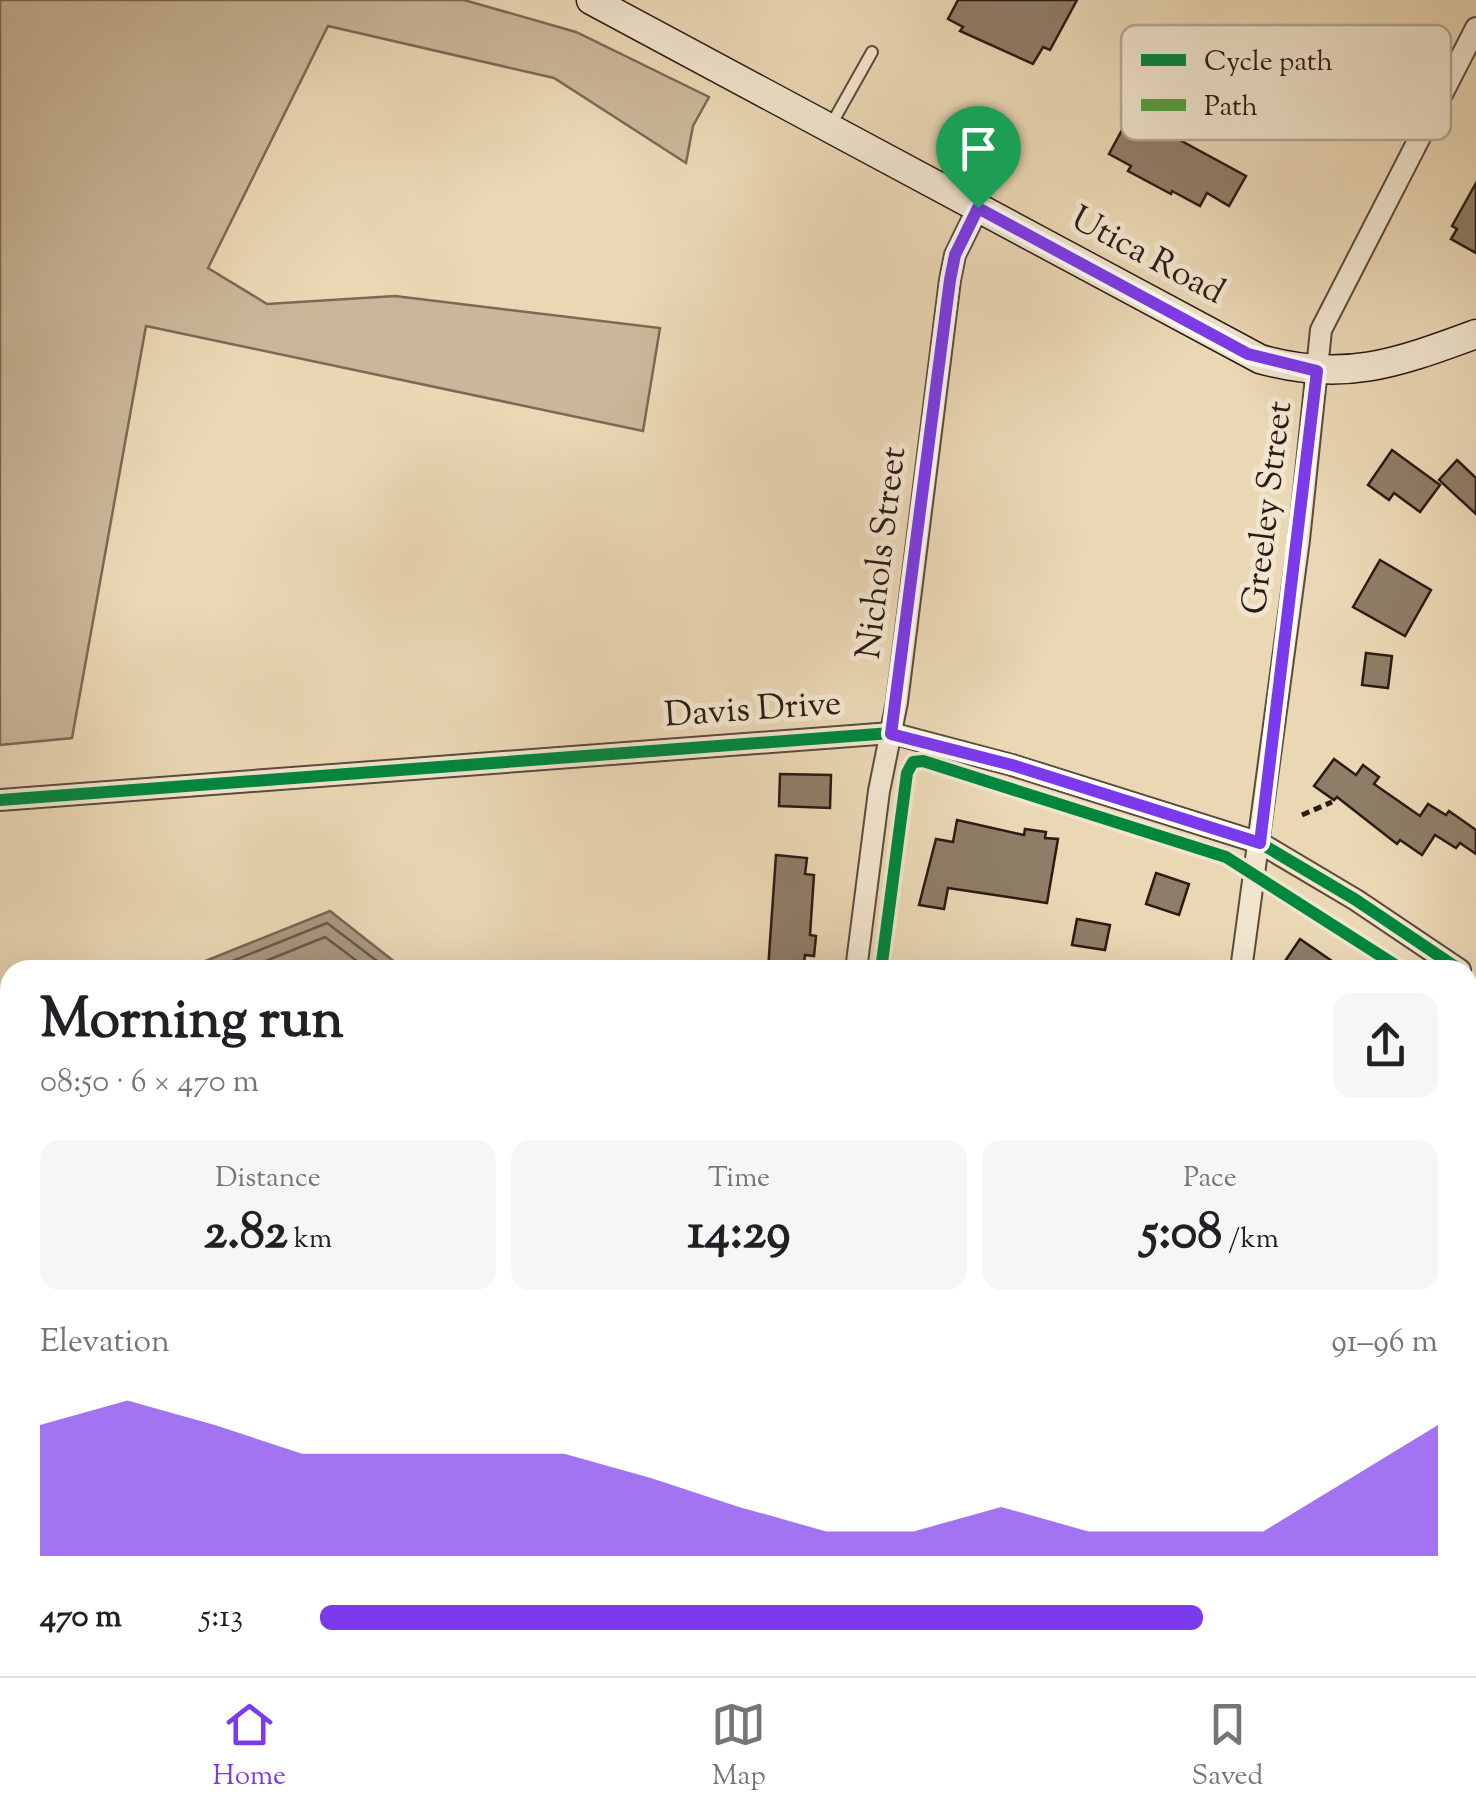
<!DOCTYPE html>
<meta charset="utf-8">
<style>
body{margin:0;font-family:"Sorts Mill Goudy",serif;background:#f6f6f6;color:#202124;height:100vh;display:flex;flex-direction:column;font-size:38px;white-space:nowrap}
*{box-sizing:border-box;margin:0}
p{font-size:32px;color:#757577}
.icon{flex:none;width:55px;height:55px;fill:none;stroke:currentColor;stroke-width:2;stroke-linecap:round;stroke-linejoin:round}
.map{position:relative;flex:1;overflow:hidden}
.details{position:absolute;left:0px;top:960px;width:1478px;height:718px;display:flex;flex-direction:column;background:#fff;border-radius:30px 30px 0 0;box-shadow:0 10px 40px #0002}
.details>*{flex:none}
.pin{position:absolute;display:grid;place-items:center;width:85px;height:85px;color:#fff;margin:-102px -42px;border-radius:50% 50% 50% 0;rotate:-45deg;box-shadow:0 0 10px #0007}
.pin .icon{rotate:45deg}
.round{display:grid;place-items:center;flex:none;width:105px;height:105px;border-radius:20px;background:#f6f6f6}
.head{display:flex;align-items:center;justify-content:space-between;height:170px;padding:0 40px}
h1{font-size:55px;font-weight:800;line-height:75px}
.metrics{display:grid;grid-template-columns:repeat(3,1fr);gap:15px;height:170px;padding:10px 40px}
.metrics div{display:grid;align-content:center;border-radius:20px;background:#f6f6f6;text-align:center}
.metrics b{font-size:50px;font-weight:800}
.metrics small{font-size:28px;font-weight:400}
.metrics p{font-size:28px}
.chart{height:280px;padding:20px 40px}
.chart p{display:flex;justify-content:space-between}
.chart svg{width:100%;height:180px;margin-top:10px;fill:#7c3aed;opacity:.7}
ul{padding:0 40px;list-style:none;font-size:32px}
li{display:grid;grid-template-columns:160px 120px 1fr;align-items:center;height:75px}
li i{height:25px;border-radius:12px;background:#7c3aed}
.tab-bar{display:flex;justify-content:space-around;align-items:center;height:140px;border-top:2px solid #e0e0e0;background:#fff;font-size:28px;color:#757577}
.tab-bar a{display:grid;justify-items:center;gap:5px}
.tab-bar .on{color:#7c3aed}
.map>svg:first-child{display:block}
.green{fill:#cab799;stroke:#7b6956;stroke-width:2.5}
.water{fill:#a9977e;stroke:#776554;stroke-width:2.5}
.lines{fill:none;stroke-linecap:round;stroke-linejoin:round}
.shore{stroke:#6a5949;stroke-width:2.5}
.building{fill:#8f7d67;stroke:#2c1b14;stroke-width:2.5}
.lane-casing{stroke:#5c4a3c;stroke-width:14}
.street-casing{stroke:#5c4a3c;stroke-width:24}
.secondary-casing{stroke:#2c1b14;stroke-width:31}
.path{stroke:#2c1b14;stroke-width:5;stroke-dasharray:8 5;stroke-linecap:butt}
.lane{stroke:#f1e5ce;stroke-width:10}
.street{stroke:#f1e5ce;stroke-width:20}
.secondary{stroke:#f1e5ce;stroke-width:28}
.quiet{stroke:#51a13f;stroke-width:10;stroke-dasharray:20 10;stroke-linecap:butt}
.cycleway-casing{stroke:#f1e5ce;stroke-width:19}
.cycleway{stroke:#00873e;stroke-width:12}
.route-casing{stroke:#fff;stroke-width:20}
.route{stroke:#7c3aed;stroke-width:12}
.labels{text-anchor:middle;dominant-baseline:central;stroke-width:10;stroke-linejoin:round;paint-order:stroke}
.street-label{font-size:35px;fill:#2c1b14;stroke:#f1e5ce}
.key{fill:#f1e5ce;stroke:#b6a896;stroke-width:2.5}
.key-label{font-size:28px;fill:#2c1b14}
</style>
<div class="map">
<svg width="1476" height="1676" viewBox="0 0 1476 1676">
<rect width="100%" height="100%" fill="#ead7b4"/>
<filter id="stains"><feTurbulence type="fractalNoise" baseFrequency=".002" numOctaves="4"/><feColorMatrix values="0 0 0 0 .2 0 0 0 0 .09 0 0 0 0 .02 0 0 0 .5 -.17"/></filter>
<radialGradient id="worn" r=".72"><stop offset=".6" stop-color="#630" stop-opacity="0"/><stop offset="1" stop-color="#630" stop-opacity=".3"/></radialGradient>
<g class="green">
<polygon points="0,0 464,0 576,32 709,97 693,126 686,163 554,78 328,26 208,268 267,304 395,296 660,328 643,431 146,326 72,738 0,745"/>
<polygon points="0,1430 10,1431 10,1668 194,1668 195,1676 0,1676"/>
<polygon points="565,1668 734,1668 754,1676 554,1676"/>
</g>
<g class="water">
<polygon points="330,911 405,970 183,970"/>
<polygon points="10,1069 10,1172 0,1178 0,1076"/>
<polygon points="389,1668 565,1668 554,1676 375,1676"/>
<polygon points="734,1668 904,1668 1042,1676 754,1676"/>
<polygon points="1107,1668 1331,1668 1315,1676 1070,1676"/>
</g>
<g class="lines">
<g class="shore">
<polyline points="210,970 327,923 389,970"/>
<polyline points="243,970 325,937 369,970"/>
</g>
</g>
<g class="building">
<polygon points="958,0 1077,0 1050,50 1043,47 1033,64 960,31 963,27 948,19"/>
<polygon points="1137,102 1160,115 1154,126 1246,176 1229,206 1207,193 1200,206 1172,191 1171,194 1128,171 1131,166 1109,154"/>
<polygon points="1476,183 1476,253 1451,239 1457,229 1452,226"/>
<polygon points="1392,450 1440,485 1420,512 1394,493 1389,500 1368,485"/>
<polygon points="1457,460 1476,478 1476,514 1439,480"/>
<polygon points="1380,560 1431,590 1405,636 1353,607"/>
<polygon points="1366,653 1392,656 1388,688 1362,685"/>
<polygon points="1334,759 1356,775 1363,765 1379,777 1374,784 1420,816 1428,804 1446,815 1449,811 1476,830 1476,854 1460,843 1456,848 1435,835 1422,855 1400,840 1397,844 1337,797 1334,800 1314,786"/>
<polygon points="780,774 831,775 830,808 779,806"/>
<polygon points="957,820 1024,835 1025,829 1046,832 1045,838 1058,839 1047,903 948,888 944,909 919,905 936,839 953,842"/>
<polygon points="776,855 807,858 805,874 814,875 810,935 816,936 814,956 805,955 803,970 768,970"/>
<polygon points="1156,873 1189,884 1179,915 1146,904"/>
<polygon points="1077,919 1110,925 1105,950 1072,945"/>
<polygon points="1300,939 1345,970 1279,970"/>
</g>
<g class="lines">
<defs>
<polyline id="lane" points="831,125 872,52"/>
<g id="street">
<polyline points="0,800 891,733 1012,765 1260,843 1356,900 1460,970"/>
<polyline points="856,970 879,791 897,702 950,280 955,255 978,208"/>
<polyline points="1241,970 1299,540 1321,330 1476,28"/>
</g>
<path id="secondary" d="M591,0l669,359c84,24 137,4 216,-25"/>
</defs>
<use href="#lane" class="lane-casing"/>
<use href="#street" class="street-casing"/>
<use href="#secondary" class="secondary-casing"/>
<polyline class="path" points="1302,815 1332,802"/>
<use href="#lane" class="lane"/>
<use href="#street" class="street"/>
<use href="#secondary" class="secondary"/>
<g class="quiet">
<polyline points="107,1668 129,1676"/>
<polyline points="0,1674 4,1676"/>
<polyline points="60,1676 83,1668"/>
<polyline points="195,1676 216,1668"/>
</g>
<defs>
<g id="cycleway">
<polyline points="0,800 891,733 1012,765 1260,843 1356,900 1460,970"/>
<polyline points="881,970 907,773 913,762 923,761 1226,857 1403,970"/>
</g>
</defs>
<use href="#cycleway" class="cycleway-casing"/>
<use href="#cycleway" class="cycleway"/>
</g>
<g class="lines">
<defs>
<polygon id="route" points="978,208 1248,354 1317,371 1260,843 1012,765 891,734 950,280 955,255"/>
</defs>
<use href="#route" class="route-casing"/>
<use href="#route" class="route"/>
</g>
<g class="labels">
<g class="street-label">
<text transform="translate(1147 257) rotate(28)">Utica Road</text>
<text transform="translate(1269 508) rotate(-83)">Greeley Street</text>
<text transform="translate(883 553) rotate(-83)">Nichols Street</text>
<text transform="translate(753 711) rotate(-4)">Davis Drive</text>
</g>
</g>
<rect x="1121" y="25" width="330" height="115" rx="15" class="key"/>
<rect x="1141" y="54" width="45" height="12" fill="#00873e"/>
<rect x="1141" y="99" width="45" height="12" fill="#51a13f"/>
<g class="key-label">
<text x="1204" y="70">Cycle path</text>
<text x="1204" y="115">Path</text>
</g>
<rect width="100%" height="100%" filter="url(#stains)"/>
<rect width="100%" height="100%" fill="url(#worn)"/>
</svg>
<div class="pin" style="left:978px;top:208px;background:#1e9e55"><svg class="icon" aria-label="arrive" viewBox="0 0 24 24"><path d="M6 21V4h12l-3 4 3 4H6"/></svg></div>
<section class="details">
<div class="head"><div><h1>Morning run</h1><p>08:50 · 6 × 470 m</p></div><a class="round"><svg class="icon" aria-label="share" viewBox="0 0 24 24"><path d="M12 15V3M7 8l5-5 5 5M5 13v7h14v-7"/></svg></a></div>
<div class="metrics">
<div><p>Distance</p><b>2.82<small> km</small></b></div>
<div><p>Time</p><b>14:29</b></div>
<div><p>Pace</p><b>5:08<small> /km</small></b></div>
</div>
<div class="chart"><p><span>Elevation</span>91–96 m</p>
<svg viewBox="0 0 160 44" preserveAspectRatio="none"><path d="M0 44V12L10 6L20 12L30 19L40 19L50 19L60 19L70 25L80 32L90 38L100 38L110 32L120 38L130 38L140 38L150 25L160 12V44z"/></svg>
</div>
<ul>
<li><b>470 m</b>5:13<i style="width:79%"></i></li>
</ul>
</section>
</div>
<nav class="tab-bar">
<a class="on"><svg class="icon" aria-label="home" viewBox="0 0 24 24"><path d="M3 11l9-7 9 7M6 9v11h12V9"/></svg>Home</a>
<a><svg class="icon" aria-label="map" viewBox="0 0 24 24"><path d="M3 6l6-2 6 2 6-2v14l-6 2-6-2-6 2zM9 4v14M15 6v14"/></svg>Map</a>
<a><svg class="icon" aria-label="saved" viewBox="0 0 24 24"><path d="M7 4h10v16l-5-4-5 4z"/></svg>Saved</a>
</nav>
